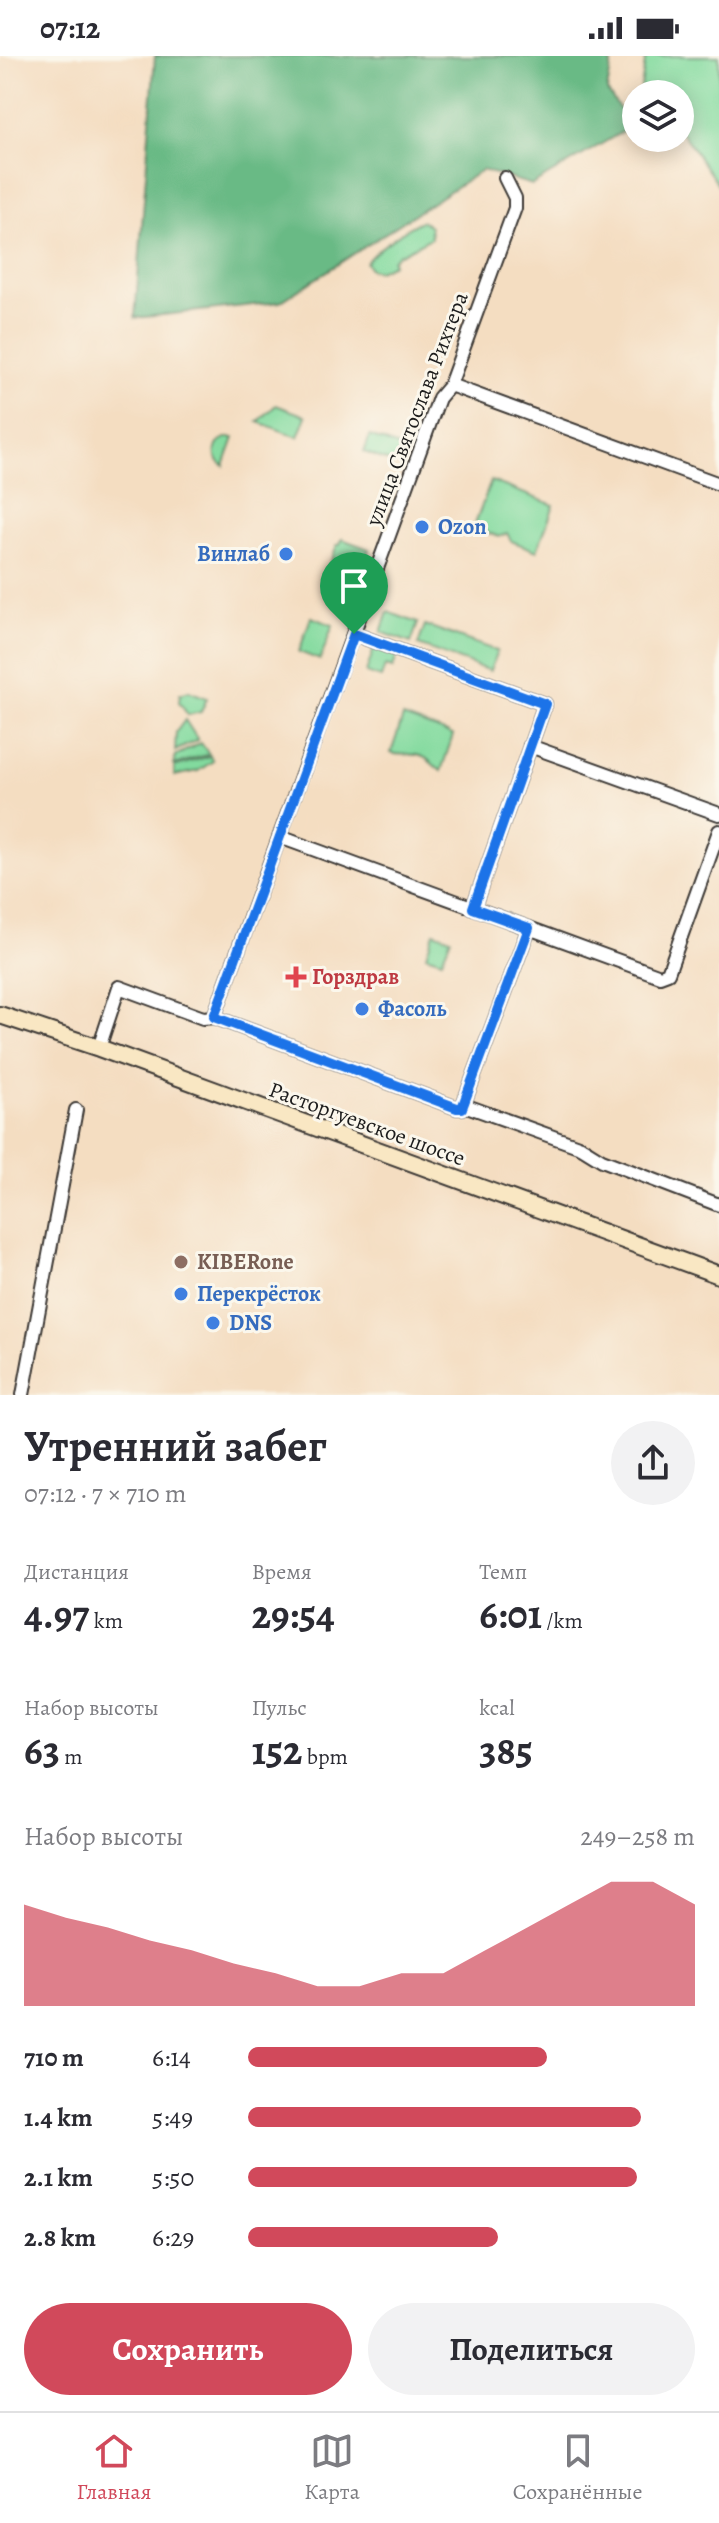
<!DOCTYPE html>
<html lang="ru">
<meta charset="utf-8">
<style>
body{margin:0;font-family:Alegreya,serif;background:#f2f2f3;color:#2b2b33;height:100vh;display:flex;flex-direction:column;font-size:30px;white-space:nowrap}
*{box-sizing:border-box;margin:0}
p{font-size:26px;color:#7c7c81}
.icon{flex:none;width:44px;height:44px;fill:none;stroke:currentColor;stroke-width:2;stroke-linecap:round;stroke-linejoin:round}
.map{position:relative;height:1339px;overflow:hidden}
.side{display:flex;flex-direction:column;background:#fff;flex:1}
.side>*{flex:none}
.buttons{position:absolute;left:622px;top:24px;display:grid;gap:16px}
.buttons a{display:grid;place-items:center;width:72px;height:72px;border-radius:50%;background:#fff;box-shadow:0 4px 20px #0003;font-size:40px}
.pin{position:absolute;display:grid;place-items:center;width:68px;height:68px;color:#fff;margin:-82px -34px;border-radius:50% 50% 50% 0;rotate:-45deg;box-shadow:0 0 8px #0007}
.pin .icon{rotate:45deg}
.round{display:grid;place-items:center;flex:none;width:84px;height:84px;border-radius:42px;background:#f2f2f3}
.summary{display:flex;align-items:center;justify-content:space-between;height:136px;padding:0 24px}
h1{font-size:44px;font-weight:700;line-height:60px}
.stats{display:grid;grid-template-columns:repeat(3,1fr);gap:12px;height:136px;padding:8px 24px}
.stats div{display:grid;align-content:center}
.stats b{font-size:40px;font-weight:700}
.stats small{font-size:22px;font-weight:400}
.stats p{font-size:22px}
.chart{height:224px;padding:16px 24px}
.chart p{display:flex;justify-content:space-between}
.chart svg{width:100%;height:144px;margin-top:8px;fill:#d1495b;opacity:.7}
.button{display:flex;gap:16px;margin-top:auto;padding:16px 24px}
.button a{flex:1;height:92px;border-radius:48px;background:#d1495b;color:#fff;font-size:32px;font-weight:700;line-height:92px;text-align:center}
.button a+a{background:#f2f2f3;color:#2b2b33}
ul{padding:0 24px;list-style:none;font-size:26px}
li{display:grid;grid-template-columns:128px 96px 1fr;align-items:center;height:60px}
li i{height:20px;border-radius:10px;background:#d1495b}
.status{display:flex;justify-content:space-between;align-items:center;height:56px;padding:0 40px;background:#fff;direction:ltr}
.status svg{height:22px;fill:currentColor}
.tabs{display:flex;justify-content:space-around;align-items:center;height:112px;border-top:2px solid #e1e1e2;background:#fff;font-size:22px;color:#7c7c81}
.tabs a{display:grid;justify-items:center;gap:4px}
.tabs .on{color:#d1495b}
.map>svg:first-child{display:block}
.green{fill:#82da9e;stroke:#4f7b5d;stroke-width:2}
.forest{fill:#69ba85;stroke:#426b50;stroke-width:2}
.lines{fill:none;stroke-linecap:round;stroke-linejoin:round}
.minor-casing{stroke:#3c3935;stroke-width:16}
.secondary-casing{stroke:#3c3935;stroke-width:20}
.minor{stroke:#fff;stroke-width:12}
.secondary{stroke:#f9e7c3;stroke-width:16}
.route-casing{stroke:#fff;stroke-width:16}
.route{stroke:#1a73e8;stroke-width:10}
.shop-dot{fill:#3f7fe0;stroke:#fbf7ec;stroke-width:3}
.health-dot{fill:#e0444e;stroke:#fbf7ec;stroke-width:3}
.education-dot{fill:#8d6e63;stroke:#fbf7ec;stroke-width:3}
.labels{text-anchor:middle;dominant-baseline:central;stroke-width:6;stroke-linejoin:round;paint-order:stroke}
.street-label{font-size:22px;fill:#1c1c1c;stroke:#fbf7ec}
.shop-label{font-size:22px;font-weight:bold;fill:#366cbe;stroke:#fbf7ec;text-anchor:start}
.health-label{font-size:22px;font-weight:bold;fill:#be3a42;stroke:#fbf7ec;text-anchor:start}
.education-label{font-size:22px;font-weight:bold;fill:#785e54;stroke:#fbf7ec;text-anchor:start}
</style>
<div class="status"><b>07:12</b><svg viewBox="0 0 49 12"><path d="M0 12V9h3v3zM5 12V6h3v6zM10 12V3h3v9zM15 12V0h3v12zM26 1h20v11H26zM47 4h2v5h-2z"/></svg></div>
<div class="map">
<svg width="719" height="1339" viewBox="0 0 719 1339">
<rect width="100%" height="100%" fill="#fbf7ec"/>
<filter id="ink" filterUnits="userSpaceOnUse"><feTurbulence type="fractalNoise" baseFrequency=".0125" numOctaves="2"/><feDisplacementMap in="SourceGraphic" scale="16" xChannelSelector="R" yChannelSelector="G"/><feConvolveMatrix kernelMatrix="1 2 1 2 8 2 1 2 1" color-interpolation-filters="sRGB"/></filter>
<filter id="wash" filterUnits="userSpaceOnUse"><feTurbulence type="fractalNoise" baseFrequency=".006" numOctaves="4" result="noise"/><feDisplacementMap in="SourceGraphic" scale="32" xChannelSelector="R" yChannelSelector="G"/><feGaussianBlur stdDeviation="1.8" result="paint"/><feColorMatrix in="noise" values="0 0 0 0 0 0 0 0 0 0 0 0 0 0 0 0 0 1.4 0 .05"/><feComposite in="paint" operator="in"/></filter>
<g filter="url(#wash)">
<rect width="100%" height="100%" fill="#f4ddc1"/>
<g class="green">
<polygon points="646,0 719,0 719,130 680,74 680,38 640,38"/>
<path d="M422,165l8,5 1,12 -35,18 -4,4 1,4 -15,7 -8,-2 -4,-6c5,-10 45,-39 56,-42z"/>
<polygon points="276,349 306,360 298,381 258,366"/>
<polygon points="370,380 401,392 395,408 364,396"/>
<path d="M225,382h9l-10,28c-12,-8 -11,-21 1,-28z"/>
<polygon points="491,425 554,449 537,495 511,485 507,477 499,481 474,471"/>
<polygon points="342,483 369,493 352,540 322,530 337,489 340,489"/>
<polygon points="388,556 418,567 411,587 381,576"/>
<polygon points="311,561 333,569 320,604 299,596"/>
<polygon points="425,569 497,595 490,615 418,589"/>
<polygon points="374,592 397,600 393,612 385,610 381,622 366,617"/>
<polygon points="189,635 207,642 201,656 188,659 179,646 180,638"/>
<path d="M403,661l50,18 -12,36c-6,-4 -10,-10 -16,-13 -11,-7 -23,-1 -34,-5z"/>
<polygon points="185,664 198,684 175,695 176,676"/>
<polygon points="201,687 209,698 174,709 175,700"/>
<polygon points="210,700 213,705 198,715 174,720 174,711"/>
<polygon points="434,876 451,882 442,904 426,899"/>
</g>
<polygon class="forest" points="155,0 613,0 607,35 632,70 532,129 482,114 280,246 135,262"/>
</g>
<g filter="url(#ink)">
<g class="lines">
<defs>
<g id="minor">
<polyline points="450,329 719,428"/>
<polyline points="354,578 545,648 473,852"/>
<polyline points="530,690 719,758"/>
<polyline points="280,781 660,920 668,917 719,775"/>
<polyline points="214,961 439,342 450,329 515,152 515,142 505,122"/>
<polyline points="99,992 119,931 203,962 214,961 457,1052 462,1052 529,872"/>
<polyline points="464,1049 581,1091 602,1104 719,1149"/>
<polyline points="23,1339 76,1054"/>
</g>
<polyline id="secondary" points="0,959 99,992 719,1219"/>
</defs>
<use href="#minor" class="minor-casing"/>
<use href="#secondary" class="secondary-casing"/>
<use href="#minor" class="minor"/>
<use href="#secondary" class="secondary"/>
</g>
</g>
<g class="lines" filter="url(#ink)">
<defs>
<polygon id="route" points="354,578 545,648 473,852 529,872 462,1052 457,1052 214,961"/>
</defs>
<use href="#route" class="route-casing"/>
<use href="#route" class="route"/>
</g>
<g class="shop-dot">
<circle cx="422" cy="471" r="8"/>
<circle cx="286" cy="498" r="8"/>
<circle cx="362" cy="953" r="8"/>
<circle cx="181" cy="1238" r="8"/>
<circle cx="213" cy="1267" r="8"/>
</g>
<path class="health-dot" d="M292 909h8v8h8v8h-8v8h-8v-8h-8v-8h8z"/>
<circle class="education-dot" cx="181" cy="1206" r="8"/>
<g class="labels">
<g class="street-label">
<text transform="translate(417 353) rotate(-69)">улица Святослава Рихтера</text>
<text transform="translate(367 1068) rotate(20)">Расторгуевское шоссе</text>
</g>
<g class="shop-label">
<text x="438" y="471">Ozon</text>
<text x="270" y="498" text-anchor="end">Винлаб</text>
<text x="378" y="953">Фасоль</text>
<text x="197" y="1238">Перекрёсток</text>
<text x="229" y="1267">DNS</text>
</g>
<g class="health-label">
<text x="312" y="921">Горздрав</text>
</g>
<g class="education-label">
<text x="197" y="1206">KIBERone</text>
</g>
</g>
</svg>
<div class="buttons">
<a><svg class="icon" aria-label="layers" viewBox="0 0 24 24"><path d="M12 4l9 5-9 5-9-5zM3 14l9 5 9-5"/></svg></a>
</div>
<div class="pin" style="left:354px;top:578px;background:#1e9e55"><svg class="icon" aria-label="arrive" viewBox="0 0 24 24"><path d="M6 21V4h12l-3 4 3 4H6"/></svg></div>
</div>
<section class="side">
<div class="summary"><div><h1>Утренний забег</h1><p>07:12 · 7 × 710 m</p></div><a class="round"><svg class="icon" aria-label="share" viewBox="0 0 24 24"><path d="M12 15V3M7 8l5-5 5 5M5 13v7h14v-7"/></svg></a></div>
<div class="stats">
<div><p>Дистанция</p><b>4.97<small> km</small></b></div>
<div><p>Время</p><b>29:54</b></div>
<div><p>Темп</p><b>6:01<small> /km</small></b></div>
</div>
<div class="stats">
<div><p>Набор высоты</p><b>63<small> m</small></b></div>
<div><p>Пульс</p><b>152<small> bpm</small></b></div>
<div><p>kcal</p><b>385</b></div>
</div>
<div class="chart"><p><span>Набор высоты</span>249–258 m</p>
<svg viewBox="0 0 160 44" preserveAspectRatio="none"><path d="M0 44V13L10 17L20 20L30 24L40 27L50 31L60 34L70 38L80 38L90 34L100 34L110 27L120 20L130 13L140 6L150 6L160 13V44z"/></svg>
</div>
<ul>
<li><b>710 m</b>6:14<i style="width:67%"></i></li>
<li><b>1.4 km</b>5:49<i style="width:88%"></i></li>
<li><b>2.1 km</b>5:50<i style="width:87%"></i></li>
<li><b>2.8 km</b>6:29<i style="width:56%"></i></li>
</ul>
<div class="button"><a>Сохранить</a><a>Поделиться</a></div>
</section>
<nav class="tabs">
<a class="on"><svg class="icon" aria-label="home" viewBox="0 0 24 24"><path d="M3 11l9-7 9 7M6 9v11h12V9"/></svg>Главная</a>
<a><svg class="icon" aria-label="map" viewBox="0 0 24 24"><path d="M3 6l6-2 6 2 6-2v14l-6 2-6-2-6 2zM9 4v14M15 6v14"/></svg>Карта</a>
<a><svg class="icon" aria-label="saved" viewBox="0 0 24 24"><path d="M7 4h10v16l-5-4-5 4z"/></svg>Сохранённые</a>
</nav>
